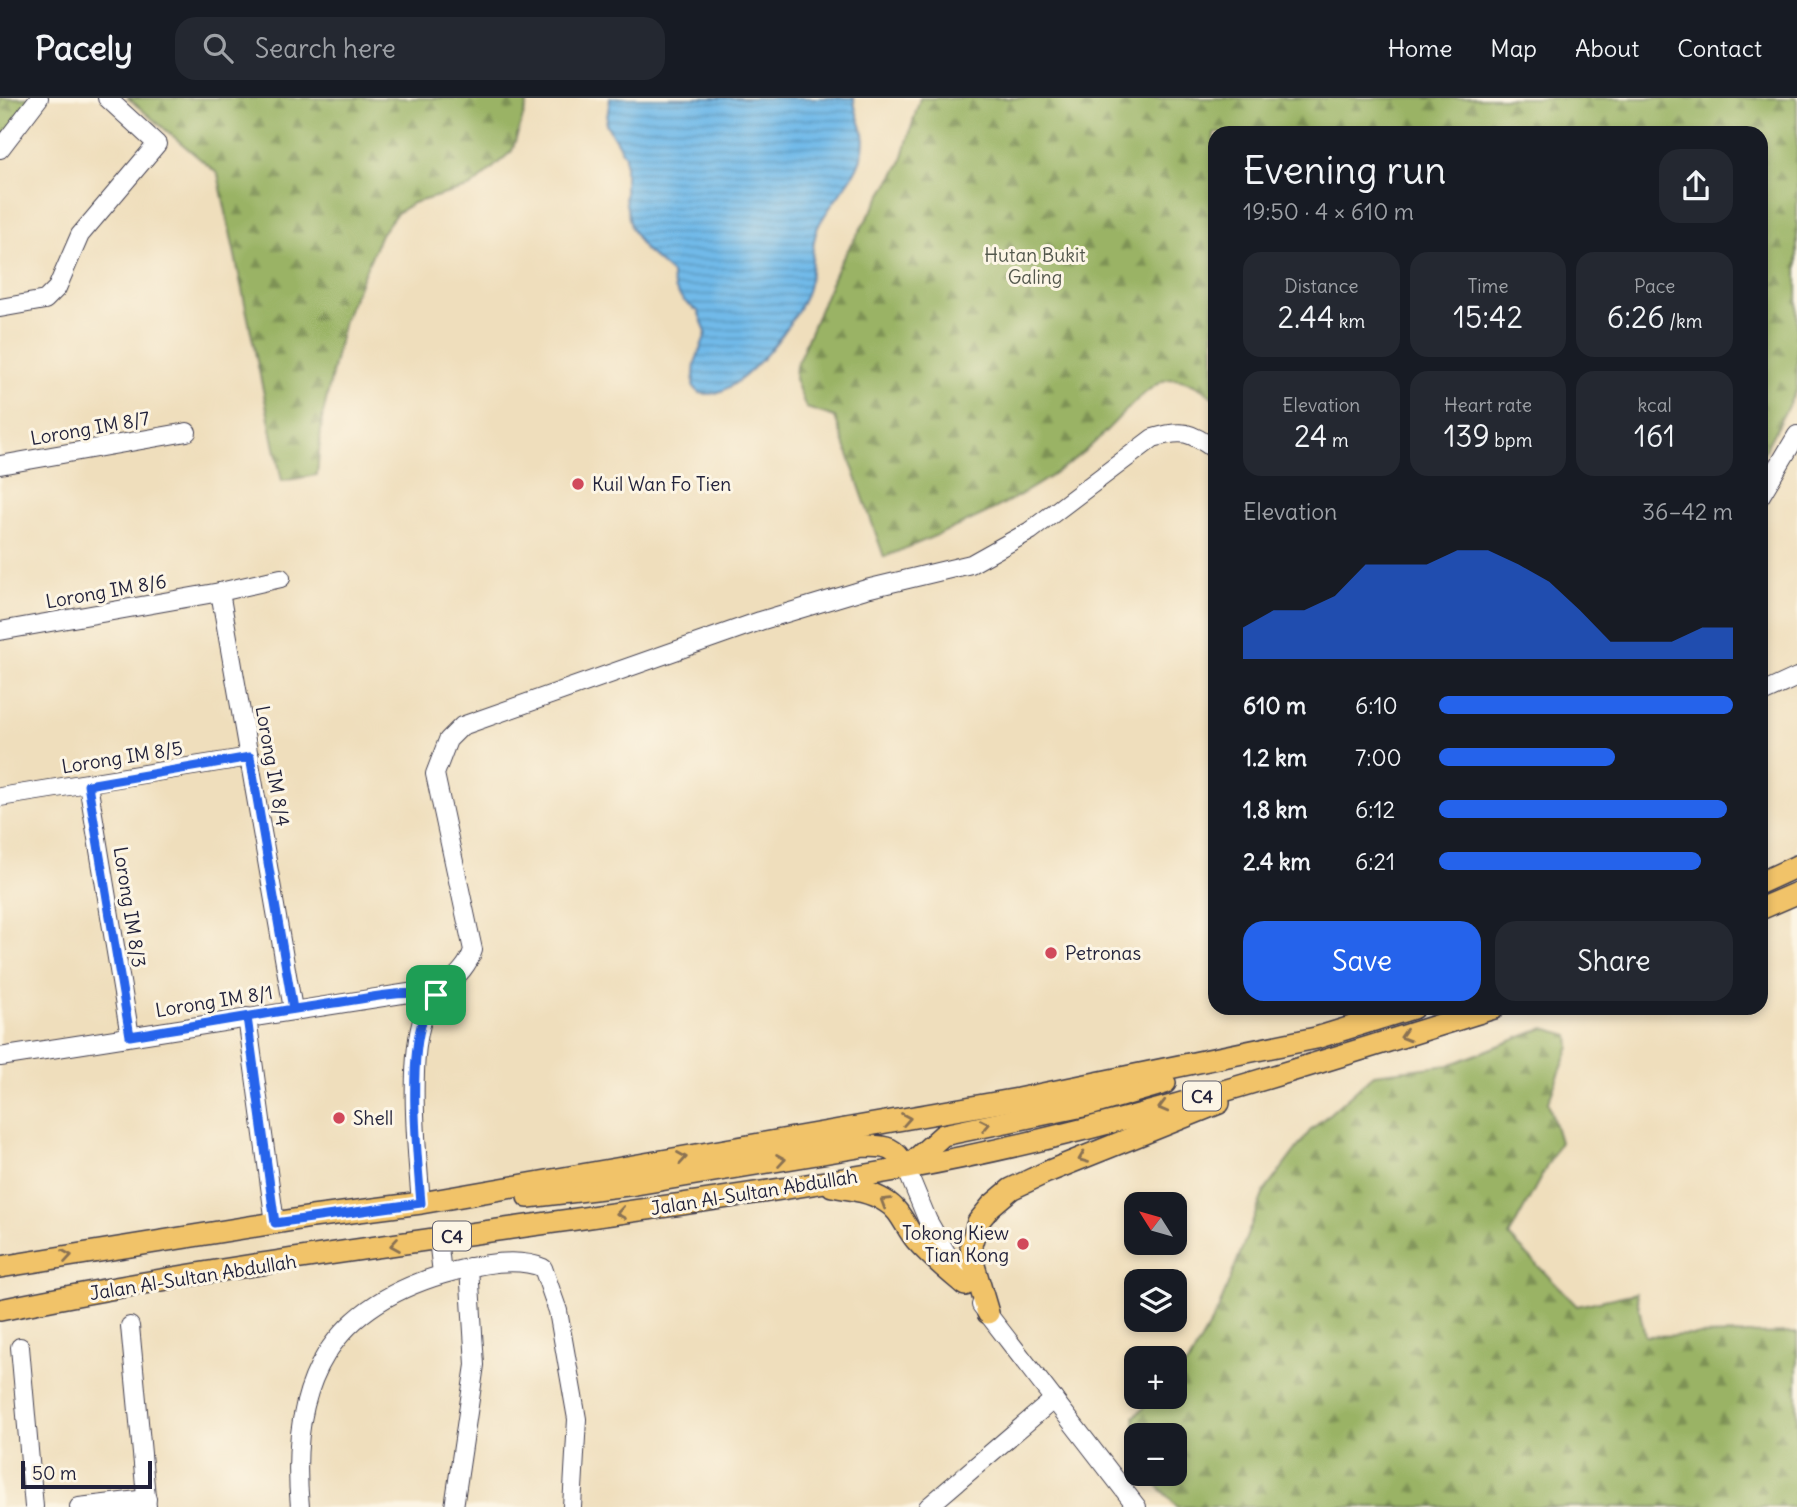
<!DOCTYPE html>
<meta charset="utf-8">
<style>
body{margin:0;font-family:Delius,sans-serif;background:#242831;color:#f1f3f6;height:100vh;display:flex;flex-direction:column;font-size:26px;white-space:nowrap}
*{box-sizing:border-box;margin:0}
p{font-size:23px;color:#9ea1a6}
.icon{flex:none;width:38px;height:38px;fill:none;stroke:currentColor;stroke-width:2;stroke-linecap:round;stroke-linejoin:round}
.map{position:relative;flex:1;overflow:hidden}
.sheet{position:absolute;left:1208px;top:28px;width:560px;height:889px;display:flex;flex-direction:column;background:#171b24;border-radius:21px;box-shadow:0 4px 10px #0003}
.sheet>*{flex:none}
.needle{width:46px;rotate:307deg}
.fabs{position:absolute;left:1124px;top:1094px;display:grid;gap:14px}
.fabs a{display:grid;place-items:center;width:63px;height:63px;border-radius:14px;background:#171b24;box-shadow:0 4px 10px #0003;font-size:35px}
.scale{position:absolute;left:21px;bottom:18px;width:131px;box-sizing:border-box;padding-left:7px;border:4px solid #22223b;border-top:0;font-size:19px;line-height:24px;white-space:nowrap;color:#22223b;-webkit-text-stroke:5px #fcf5e5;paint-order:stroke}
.pin{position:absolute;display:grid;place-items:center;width:60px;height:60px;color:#fff;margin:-30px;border-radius:14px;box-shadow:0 4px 10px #0006}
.round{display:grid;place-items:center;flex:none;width:74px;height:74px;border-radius:21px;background:#242831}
.overview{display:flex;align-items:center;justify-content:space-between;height:119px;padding:0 35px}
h1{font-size:38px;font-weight:600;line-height:52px}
.metrics{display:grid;grid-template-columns:repeat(3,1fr);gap:10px;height:119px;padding:7px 35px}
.metrics div{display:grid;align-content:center;border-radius:18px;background:#242831;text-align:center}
.metrics b{font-size:30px;font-weight:600}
.metrics small{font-size:19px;font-weight:400}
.metrics p{font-size:19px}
.chart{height:196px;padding:14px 35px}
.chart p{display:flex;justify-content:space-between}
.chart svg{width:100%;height:126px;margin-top:7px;fill:#2563eb;opacity:.7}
.action{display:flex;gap:14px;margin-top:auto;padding:14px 35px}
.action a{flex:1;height:80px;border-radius:21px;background:#2563eb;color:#fff;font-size:28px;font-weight:600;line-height:80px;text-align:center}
.action a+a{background:#242831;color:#f1f3f6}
ul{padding:0 35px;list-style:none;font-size:23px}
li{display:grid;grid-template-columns:112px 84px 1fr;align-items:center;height:52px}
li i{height:18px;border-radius:9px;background:#2563eb}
header{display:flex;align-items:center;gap:42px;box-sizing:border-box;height:98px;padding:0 35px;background:#171b24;border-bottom:2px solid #363941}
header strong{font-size:33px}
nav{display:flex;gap:38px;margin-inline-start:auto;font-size:24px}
.search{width:490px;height:63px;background:#242831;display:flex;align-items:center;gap:18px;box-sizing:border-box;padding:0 24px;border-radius:21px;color:#9ea1a6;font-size:26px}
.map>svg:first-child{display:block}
.forest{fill:url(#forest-firs);stroke:#5e6a50;stroke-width:2}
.water{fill:url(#water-rules);stroke:#4a6e92;stroke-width:2}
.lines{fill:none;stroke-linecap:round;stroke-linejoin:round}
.minor-casing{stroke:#413e4e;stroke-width:20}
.major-casing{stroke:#413e4e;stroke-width:24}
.minor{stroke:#fff;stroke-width:18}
.major{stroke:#f1c369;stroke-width:21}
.oneway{stroke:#8a7252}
.route-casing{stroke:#fff;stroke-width:14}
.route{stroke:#2563eb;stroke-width:9}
.poi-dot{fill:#d1495b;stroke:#fcf5e5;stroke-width:2.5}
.labels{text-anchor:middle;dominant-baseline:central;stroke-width:6;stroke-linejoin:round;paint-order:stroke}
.shield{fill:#fcf5e5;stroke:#63616e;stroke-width:2}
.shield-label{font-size:18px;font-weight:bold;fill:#22223b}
.park-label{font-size:19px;fill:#52574c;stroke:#fcf5e5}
.street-label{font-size:19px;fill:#22223b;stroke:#fcf5e5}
.poi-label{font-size:19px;fill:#22223b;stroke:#fcf5e5;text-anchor:start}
</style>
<header>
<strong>Pacely</strong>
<div class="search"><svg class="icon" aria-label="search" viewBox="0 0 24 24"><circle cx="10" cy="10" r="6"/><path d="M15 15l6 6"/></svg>Search here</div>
<nav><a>Home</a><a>Map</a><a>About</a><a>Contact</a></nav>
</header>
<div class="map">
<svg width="1797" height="1409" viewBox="0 0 1797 1409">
<defs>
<pattern id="forest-firs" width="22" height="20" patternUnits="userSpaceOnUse" patternTransform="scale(1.75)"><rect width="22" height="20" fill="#9ab365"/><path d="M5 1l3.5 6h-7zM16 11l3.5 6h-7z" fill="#7d9154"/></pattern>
<pattern id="water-rules" width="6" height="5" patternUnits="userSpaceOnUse" patternTransform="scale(1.75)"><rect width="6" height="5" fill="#71bae9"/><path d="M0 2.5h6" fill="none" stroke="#5c97be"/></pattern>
</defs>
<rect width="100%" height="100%" fill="#fcf5e5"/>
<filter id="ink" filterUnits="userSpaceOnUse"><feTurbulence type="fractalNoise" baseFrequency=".0143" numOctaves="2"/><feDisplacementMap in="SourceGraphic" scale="14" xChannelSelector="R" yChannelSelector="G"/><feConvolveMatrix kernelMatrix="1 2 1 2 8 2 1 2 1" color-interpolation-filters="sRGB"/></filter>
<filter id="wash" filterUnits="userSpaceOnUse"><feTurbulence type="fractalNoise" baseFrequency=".00686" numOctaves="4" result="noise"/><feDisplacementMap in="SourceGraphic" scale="28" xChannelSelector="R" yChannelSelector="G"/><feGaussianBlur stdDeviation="1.57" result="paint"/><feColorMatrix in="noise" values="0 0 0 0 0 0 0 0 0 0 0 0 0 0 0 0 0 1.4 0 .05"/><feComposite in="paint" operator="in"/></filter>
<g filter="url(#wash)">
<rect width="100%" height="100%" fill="#efdebc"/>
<g class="forest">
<polygon points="0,0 38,0 0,47"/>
<polygon points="128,0 529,0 512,53 471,89 413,105 396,116 381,136 344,222 322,321 317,377 282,383 218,76"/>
<path d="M920,0h877v291l-36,68 -1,-324h-546v265c-12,-10 -32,-22 -48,-18 -19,5 -56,48 -72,63 -61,54 -136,84 -210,114l-49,-140 -29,-9 -11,-29 1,-13 42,-100 63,-103z"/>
<polygon points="1544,930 1569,937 1570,949 1548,1004 1560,1044 1509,1138 1577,1208 1636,1195 1645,1238 1797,1235 1797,1409 1177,1409 1147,1376 1174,1376 1174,1337 1136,1337 1134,1319 1155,1299 1174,1298 1174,1279 1189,1264 1218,1212 1264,1094 1310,1033 1374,976 1449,967"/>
</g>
<path class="water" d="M610,0h244c0,19 15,32 8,56 -6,26 -32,48 -44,73 -9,20 -3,46 -12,67 -12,31 -70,110 -106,99l-7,-7 2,-23 11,-30 -8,-22c-13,-7 -27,-21 -26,-37l-28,-25 -13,-21 -6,-29v-43l-19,-32z"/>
</g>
<g filter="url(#ink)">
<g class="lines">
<defs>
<g id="minor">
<polyline points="0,51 39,0"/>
<polyline points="0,210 45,202 57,190 80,137 157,46 107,0"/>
<polyline points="0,367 187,334"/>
<polyline points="1760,399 1797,337"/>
<polyline points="281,480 220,494 293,911"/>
<polyline points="0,533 220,494"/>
<polyline points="1760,596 1797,579"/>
<polyline points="88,686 130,938"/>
<polyline points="0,699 250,659"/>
<polyline points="247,919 275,1125"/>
<polyline points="0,959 415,894 436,897"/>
<polyline points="906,1070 928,1123 960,1179"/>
<path d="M421,1105c-4,-46 -13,-143 2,-185 10,-30 41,-38 50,-68l-38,-176 13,-34 14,-14 298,-105 106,-32 105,-25 59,-33 123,-93c30,-9 37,-6 61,11"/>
<polyline points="438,1140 442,1176"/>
<polyline points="981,1207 1137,1409"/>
<polyline points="130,1228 147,1409"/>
<polyline points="20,1249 34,1409"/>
<polyline points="79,1409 147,1401"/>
<path d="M300,1409c-12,-125 30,-204 155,-236 26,-7 63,-14 88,-3l15,43 19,108 -5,88"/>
<polyline points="454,1409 475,1267 469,1169"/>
<polyline points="928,1409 1054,1301"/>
</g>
<g id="major">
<polyline points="1760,785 1797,768"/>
<polyline points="1760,811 1797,795"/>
<polyline points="906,1070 943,1037 1093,1006 1165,985"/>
<path d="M832,1088c18,3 37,5 53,15 16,9 20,26 31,39 15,17 31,30 49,45"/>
<path d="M528,1099l108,-13 229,-38c22,0 30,1 41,22"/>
<polyline points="0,1169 312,1119 421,1105 1018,1001 1316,940 1413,910"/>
<path d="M0,1212c298,-61 602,-88 902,-141 201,-36 397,-100 592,-161"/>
<polyline points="988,1215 973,1164 971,1147 978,1124 991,1108 1011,1091 1047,1074 1219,1005"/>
</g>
</defs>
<use href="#minor" class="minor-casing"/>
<use href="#major" class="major-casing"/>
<use href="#minor" class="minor"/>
<use href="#major" class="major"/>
</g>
<defs><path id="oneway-chevron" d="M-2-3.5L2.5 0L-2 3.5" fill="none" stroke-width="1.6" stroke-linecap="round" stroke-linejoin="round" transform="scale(1.75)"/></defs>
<g class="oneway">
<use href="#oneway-chevron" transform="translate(1405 938) rotate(163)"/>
<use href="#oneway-chevron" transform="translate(1163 1009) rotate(165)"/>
<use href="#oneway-chevron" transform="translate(906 1021) rotate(-10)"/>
<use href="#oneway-chevron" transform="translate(985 1027) rotate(-11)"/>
<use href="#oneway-chevron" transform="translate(682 1060) rotate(-10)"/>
<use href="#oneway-chevron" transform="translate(1083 1060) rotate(158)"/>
<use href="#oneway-chevron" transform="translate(781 1062) rotate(-9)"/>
<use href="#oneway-chevron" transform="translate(885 1104) rotate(-148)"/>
<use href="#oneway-chevron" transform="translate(621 1115) rotate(171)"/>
<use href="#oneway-chevron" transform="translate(395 1147) rotate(171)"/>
<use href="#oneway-chevron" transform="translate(67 1158) rotate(-9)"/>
</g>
</g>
<g class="lines" filter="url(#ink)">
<defs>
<path id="route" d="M436,897c-34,-6 -69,4 -102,8 -68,10 -136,22 -204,33l-42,-251 162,-28 43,252 -46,8 28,206 146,-20c-4,-47 -13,-141 2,-184 2,-8 8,-16 13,-24"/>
</defs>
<use href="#route" class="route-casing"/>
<use href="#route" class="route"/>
</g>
<g class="poi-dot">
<circle cx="578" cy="386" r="7"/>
<circle cx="1051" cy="855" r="7"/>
<circle cx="339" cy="1020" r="7"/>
<circle cx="1023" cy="1146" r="7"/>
</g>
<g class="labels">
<g class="shield">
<rect x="1183" y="983.5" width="38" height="29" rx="5"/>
<rect x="433" y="1123.5" width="38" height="29" rx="5"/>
</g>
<g class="shield-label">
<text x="1202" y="998">C4</text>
<text x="452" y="1138">C4</text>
</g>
<g class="park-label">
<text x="1035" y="157">Hutan Bukit<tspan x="1035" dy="22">Galing</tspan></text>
</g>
<g class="street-label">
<text transform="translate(90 330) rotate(-10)">Lorong IM 8/7</text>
<text transform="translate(106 493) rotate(-10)">Lorong IM 8/6</text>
<text transform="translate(122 659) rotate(-9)">Lorong IM 8/5</text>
<text transform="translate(273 668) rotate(80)">Lorong IM 8/4</text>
<text transform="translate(130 809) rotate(81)">Lorong IM 8/3</text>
<text transform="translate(214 903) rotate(-9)">Lorong IM 8/1</text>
<text transform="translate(754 1094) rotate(-9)">Jalan Al-Sultan Abdullah</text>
<text transform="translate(193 1179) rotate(-9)">Jalan Al-Sultan Abdullah</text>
</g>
<g class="poi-label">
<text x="592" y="386">Kuil Wan Fo Tien</text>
<text x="1065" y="855">Petronas</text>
<text x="353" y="1020">Shell</text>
<text x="1009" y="1135" text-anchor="end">Tokong Kiew<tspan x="1009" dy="22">Tian Kong</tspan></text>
</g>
</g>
</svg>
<div class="fabs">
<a><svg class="needle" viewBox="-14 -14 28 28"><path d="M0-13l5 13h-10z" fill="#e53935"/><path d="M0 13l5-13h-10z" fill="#9ea1a6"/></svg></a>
<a><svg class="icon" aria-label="layers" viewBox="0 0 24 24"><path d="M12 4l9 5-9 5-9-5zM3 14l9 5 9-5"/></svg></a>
<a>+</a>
<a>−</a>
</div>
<div class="scale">50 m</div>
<div class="pin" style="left:436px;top:897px;background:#1e9e55"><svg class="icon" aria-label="arrive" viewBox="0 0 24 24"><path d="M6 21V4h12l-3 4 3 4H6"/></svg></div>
<section class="sheet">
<div class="overview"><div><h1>Evening run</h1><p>19:50 · 4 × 610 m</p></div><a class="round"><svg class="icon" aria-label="share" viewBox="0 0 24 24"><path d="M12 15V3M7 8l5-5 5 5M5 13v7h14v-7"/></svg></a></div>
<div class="metrics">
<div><p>Distance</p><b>2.44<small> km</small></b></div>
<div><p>Time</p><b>15:42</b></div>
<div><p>Pace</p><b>6:26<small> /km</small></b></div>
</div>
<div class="metrics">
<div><p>Elevation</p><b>24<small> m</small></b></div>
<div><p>Heart rate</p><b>139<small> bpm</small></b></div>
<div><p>kcal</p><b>161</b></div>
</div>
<div class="chart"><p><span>Elevation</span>36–42 m</p>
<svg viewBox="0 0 160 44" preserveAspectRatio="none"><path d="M0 44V33L10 27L20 27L30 22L40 11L50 11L60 11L70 6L80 6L90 11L100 17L110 27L120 38L130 38L140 38L150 33L160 33V44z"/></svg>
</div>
<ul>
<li><b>610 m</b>6:10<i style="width:100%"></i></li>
<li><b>1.2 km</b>7:00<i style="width:60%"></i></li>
<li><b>1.8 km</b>6:12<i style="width:98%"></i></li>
<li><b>2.4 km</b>6:21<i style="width:89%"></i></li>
</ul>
<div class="action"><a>Save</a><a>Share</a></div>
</section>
</div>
